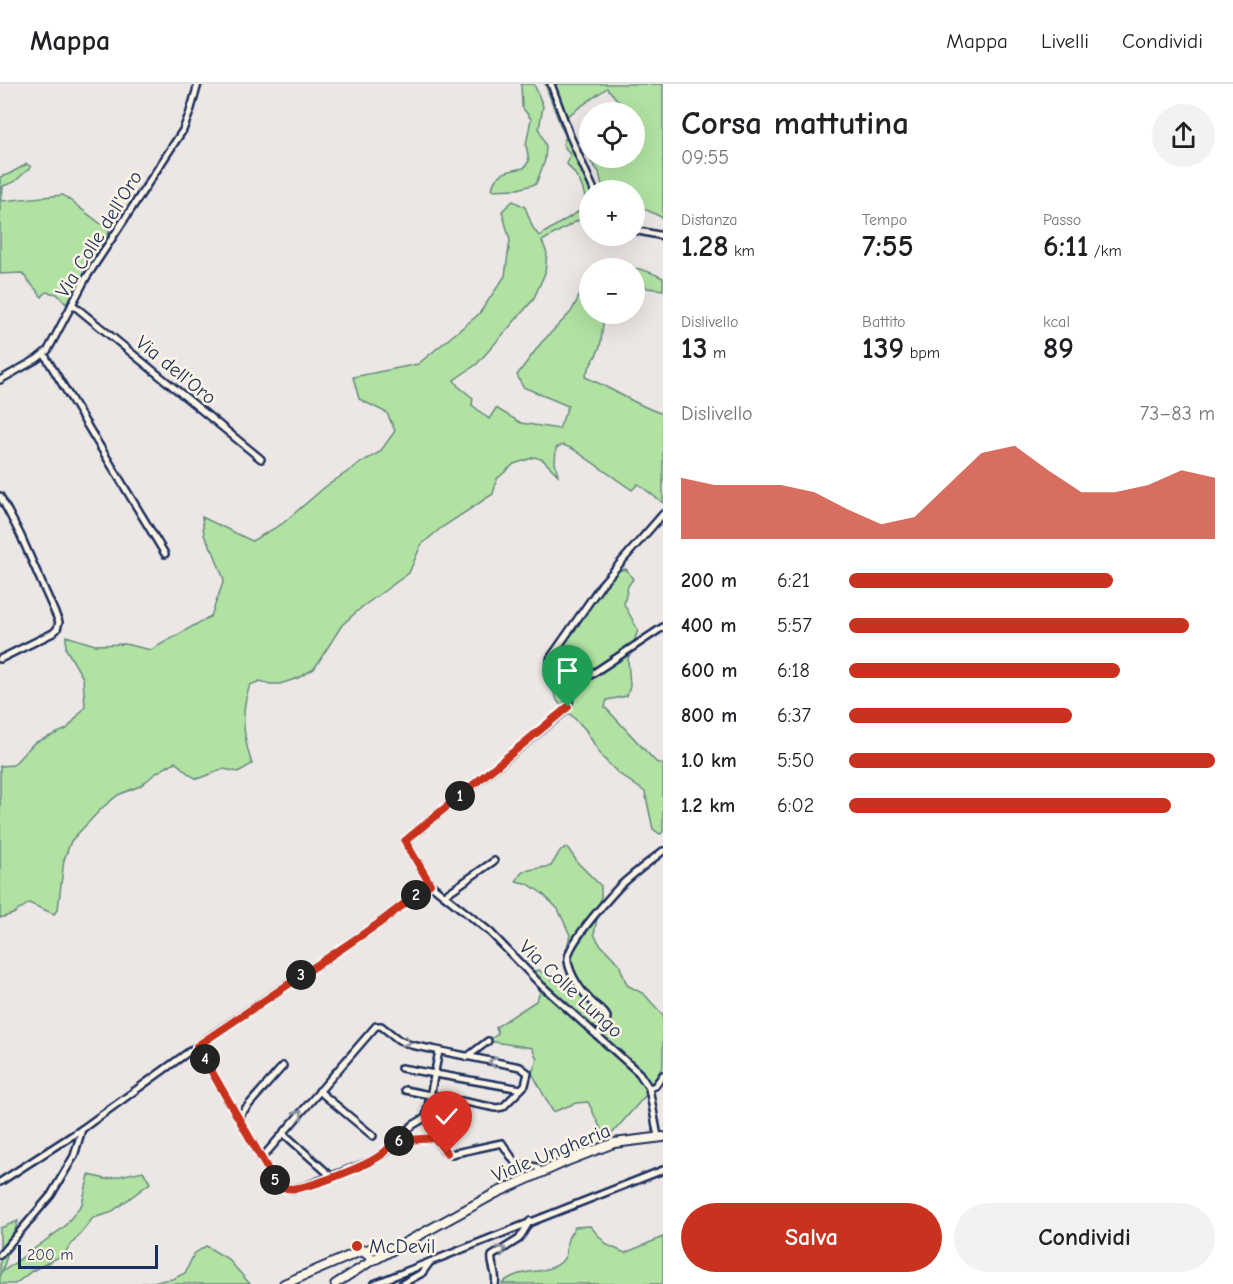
<!DOCTYPE html>
<html lang="it">
<meta charset="utf-8">
<style>
body{margin:0;font-family:"Comic Neue",sans-serif;background:#f2f2f2;color:#202124;height:100vh;display:flex;flex-direction:column;font-size:22px;white-space:nowrap}
*{box-sizing:border-box;margin:0}
p{font-size:20px;color:#757577}
.icon{flex:none;width:33px;height:33px;fill:none;stroke:currentColor;stroke-width:2;stroke-linecap:round;stroke-linejoin:round}
.map{position:relative;flex:1;overflow:hidden}
.side{display:flex;flex-direction:column;background:#fff;width:570px}
.side>*{flex:none}
.tools{position:absolute;left:579px;top:18px;display:grid;gap:12px}
.tools a{display:grid;place-items:center;width:66px;height:66px;border-radius:50%;background:#fff;box-shadow:0 6px 24px #0002;font-size:30px}
.scale{position:absolute;left:18px;bottom:15px;width:140px;box-sizing:border-box;padding-left:6px;border:3px solid #1b2f5e;border-top:0;font-size:16px;line-height:21px;white-space:nowrap;color:#1b2f5e;-webkit-text-stroke:4px #fcf5e5;paint-order:stroke}
.pin{position:absolute;display:grid;place-items:center;width:51px;height:51px;color:#fff;margin:-62px -26px;border-radius:50% 50% 50% 0;rotate:-45deg;box-shadow:0 0 6px #0007}
.pin .icon{rotate:45deg}
.km{position:absolute;width:30px;height:30px;margin:-15px;border-radius:50%;background:#222;color:#fff;font-size:16px;line-height:30px;text-align:center}
.round{display:grid;place-items:center;flex:none;width:63px;height:63px;border-radius:32px;background:#f2f2f2}
.summary{display:flex;align-items:center;justify-content:space-between;height:102px;padding:0 18px}
h1{font-size:33px;font-weight:700;line-height:45px}
.figures{display:grid;grid-template-columns:repeat(3,1fr);gap:9px;height:102px;padding:6px 18px}
.figures div{display:grid;align-content:center}
.figures b{font-size:30px;font-weight:700}
.figures small{font-size:16px;font-weight:400}
.figures p{font-size:16px}
.chart{height:168px;padding:12px 18px}
.chart p{display:flex;justify-content:space-between}
.chart svg{width:100%;height:108px;margin-top:6px;fill:#c8321e;opacity:.7}
.button{display:flex;gap:12px;margin-top:auto;padding:12px 18px}
.button a{flex:1;height:69px;border-radius:36px;background:#c8321e;color:#fff;font-size:24px;font-weight:700;line-height:69px;text-align:center}
.button a+a{background:#f2f2f2;color:#202124}
ul{padding:0 18px;list-style:none;font-size:20px}
li{display:grid;grid-template-columns:96px 72px 1fr;align-items:center;height:45px}
li i{height:15px;border-radius:8px;background:#c8321e}
header{display:flex;align-items:center;gap:36px;box-sizing:border-box;height:84px;padding:0 30px;background:#fff;border-bottom:2px solid #e0e0e0}
header strong{font-size:28px}
nav{display:flex;gap:33px;margin-inline-start:auto;font-size:21px}
main{display:flex;flex:1;min-height:0}
.map>svg:first-child{display:block}
.green{fill:#b1e2a2;stroke:#668880;stroke-width:1.5}
.lines{fill:none;stroke-linecap:round;stroke-linejoin:round}
.minor-casing{stroke:#1b2f5e;stroke-width:10}
.tertiary-casing{stroke:#1b2f5e;stroke-width:11}
.secondary-casing{stroke:#1b2f5e;stroke-width:12}
.minor{stroke:#fcf5e5;stroke-width:5}
.tertiary{stroke:#fcf5e5;stroke-width:7}
.secondary{stroke:#fcf5e5;stroke-width:8}
.oneway{stroke:#8c92a2}
.route-casing{stroke:#fff;stroke-width:12}
.route{stroke:#c8321e;stroke-width:8}
.poi-dot{fill:#c8321e;stroke:#fcf5e5;stroke-width:2}
.labels{text-anchor:middle;dominant-baseline:central;stroke-width:5;stroke-linejoin:round;paint-order:stroke}
.street-label{font-size:20px;fill:#1b2f5e;stroke:#fcf5e5}
.poi-label{font-size:20px;fill:#1b2f5e;stroke:#fcf5e5;text-anchor:start}
</style>
<header>
<strong>Mappa</strong>
<nav><a>Mappa</a><a>Livelli</a><a>Condividi</a></nav>
</header>
<main>
<div class="map">
<svg width="663" height="1200" viewBox="0 0 663 1200">
<rect width="100%" height="100%" fill="#ece7e4"/>
<filter id="ink" filterUnits="userSpaceOnUse"><feTurbulence type="fractalNoise" baseFrequency=".0167" numOctaves="2"/><feDisplacementMap in="SourceGraphic" scale="12" xChannelSelector="R" yChannelSelector="G"/><feConvolveMatrix kernelMatrix="1 2 1 2 8 2 1 2 1" color-interpolation-filters="sRGB"/></filter>
<g filter="url(#ink)">
<g class="green">
<path d="M521,0h13l9,22 -4,23 7,17 -1,14 -9,24 -18,5 -26,1c2,-18 17,-19 32,-22l5,-7 -3,-16 5,-26 -9,-12z"/>
<path d="M545,0h118v134l-18,-9h-10l-1,-19h-31l-4,-18 -8,-10 2,-4h41v-46h-6l-21,-24 -41,29 -10,-29c1,37 22,69 36,102h-2l-1,24 -47,27 5,12 -2,20 -12,27 -56,64 -23,16 4,6 15,12 -1,7 17,14 7,-11 25,15 38,6 9,-23 -45,-19 -6,-12 24,-32 30,-31 13,-25 5,-6 1,33h16c-5,10 -3,21 -6,32 -2,9 -12,21 -15,31 27,11 50,28 78,37v89l-25,-19 -6,6 -59,-41 -10,-4 -7,3 -1,15 3,12 -15,-15 -8,-3 -21,7 -17,15 -4,15 -52,34 -20,17 -12,28 -47,34 -20,18 -28,44 -16,9 -18,6h-10l-10,-3 -10,4c-10,26 -7,53 2,79l-14,8 -14,-3 -27,10 -7,-4 -15,-13 -19,11 -16,13 -22,9 -16,13 -31,33 -7,19 -6,49 -4,5 -25,-11 -16,11 -13,4v-152l13,-1 21,-22 33,-14 18,-22 -2,-29 -17,-29v-13l29,9 30,-1 26,6 60,-34 13,-36 -10,-27 -10,-18 -2,-18 50,24 30,-17 43,-37 37,-25 18,-10 15,-21 -8,-18 -28,-14 -6,-22 65,-13 61,-50 26,-38 5,-36 -8,-29 11,-10 12,6 8,21 6,8 47,-29c-1,-19 -7,-29 -19,-43l3,-9 -7,-11 3,-8 -5,-9z"/>
<polygon points="27,80 31,83 14,98 3,102 2,117 63,111 110,147 66,220 57,210 46,208 42,213 22,189 0,190 0,93 9,90"/>
<path d="M632,184c12,1 20,5 31,10v12l-16,-2 -3,-4 -9,11 -1,-27z"/>
<polygon points="626,485 633,495 628,502 624,520 638,546 628,575 630,602 627,612 607,616 605,623 656,678 663,680 663,748 660,750 653,745 645,708 618,689 602,673 585,645 558,618 547,594 546,573 563,552 596,500 607,488"/>
<polygon points="567,763 578,779 601,802 601,814 594,850 599,859 619,880 627,901 644,910 663,931 663,982 645,1012 610,1052 604,1051 588,1018 576,1019 553,1028 532,989 537,975 532,964 488,957 498,950 496,943 536,917 540,909 533,896 534,887 539,886 564,904 570,901 571,897 565,871 570,851 558,825 543,810 528,800 516,797 523,787 551,782 560,767"/>
<polygon points="143,1087 150,1099 110,1129 93,1134 63,1171 32,1187 15,1200 0,1200 0,1144 18,1137 2,1188 64,1143 82,1120 89,1091 106,1095"/>
<path d="M590,1142l17,19 18,8 38,-16v47h-161c15,-17 43,-8 59,-22 8,-7 4,-14 7,-23 1,-4 5,-8 7,-12z"/>
<polygon points="206,1162 228,1175 250,1200 138,1200 173,1195 185,1189 194,1170"/>
</g>
<g class="lines">
<defs>
<g id="minor">
<polyline points="551,0 570,52 594,106"/>
<polyline points="634,146 663,152"/>
<polyline points="72,220 261,375"/>
<polyline points="44,270 165,470"/>
<polyline points="0,296 37,275 48,266 86,194 183,46 190,28 198,0"/>
<polyline points="0,412 20,450 59,538 57,545 53,549 0,575"/>
<path d="M571,604c-13,-4 -24,-18 -20,-31l51,-73 61,-70"/>
<polyline points="445,811 494,777"/>
<path d="M597,951l9,-9 1,-9c-3,-6 -8,-9 -13,-13 -11,-10 -24,-28 -26,-43 -3,-15 41,-63 52,-75 14,-13 29,-24 43,-35"/>
<polyline points="197,962 268,1086 280,1101 290,1105 303,1103 369,1078 386,1068 413,1041 437,1027 461,1017 496,1024 503,1023 525,1001 528,989 520,983 411,961 399,956 381,942 376,942 261,1075"/>
<polyline points="467,973 488,957"/>
<polyline points="401,984 521,1005"/>
<polyline points="649,1004 655,1002 663,991"/>
<polyline points="405,1006 459,1017"/>
<polyline points="319,1007 373,1052"/>
<polyline points="238,1033 283,982"/>
<polyline points="426,1033 439,967"/>
<polyline points="283,1049 332,1093"/>
<polyline points="658,1053 649,1004 639,989 541,901 490,848 430,800 405,757 565,627 569,619 571,604 663,543"/>
<polyline points="395,1057 435,1054 444,1067 451,1070 502,1059 516,1080 537,1083 541,1089"/>
<polyline points="0,1098 82,1045 212,951 378,840 430,800"/>
<polyline points="0,1171 51,1111 74,1072 82,1045"/>
<polyline points="374,1200 663,1086"/>
<polyline points="402,1200 422,1189 430,1178"/>
<path d="M495,1200c3,-10 -5,-19 -3,-28l27,-17 11,-18"/>
</g>
<polyline id="tertiary" points="335,1200 378,1173"/>
<g id="secondary">
<path d="M361,1167c6,1 9,8 15,8l120,-66 71,-32 47,-18 49,-6"/>
<polyline points="284,1200 361,1167 370,1165 389,1166"/>
</g>
</defs>
<use href="#minor" class="minor-casing"/>
<use href="#tertiary" class="tertiary-casing"/>
<use href="#secondary" class="secondary-casing"/>
<use href="#minor" class="minor"/>
<use href="#tertiary" class="tertiary"/>
<use href="#secondary" class="secondary"/>
</g>
<defs><path id="oneway-chevron" d="M-2-3.5L2.5 0L-2 3.5" fill="none" stroke-width="1.6" stroke-linecap="round" stroke-linejoin="round" transform="scale(1.5)"/></defs>
<g class="oneway">
<use href="#oneway-chevron" transform="translate(406 958) rotate(23)"/>
<use href="#oneway-chevron" transform="translate(493 978) rotate(-169)"/>
<use href="#oneway-chevron" transform="translate(299 1030) rotate(-50)"/>
<use href="#oneway-chevron" transform="translate(502 1166) rotate(-28)"/>
</g>
</g>
<g class="lines" filter="url(#ink)">
<defs>
<path id="route" d="M447,1069l-12,-15 -40,3c-5,6 -10,12 -17,16 -14,9 -77,36 -92,31 -9,-3 -14,-12 -19,-20l-70,-122 181,-122 52,-40 -25,-43 163,-134"/>
</defs>
<use href="#route" class="route-casing"/>
<use href="#route" class="route"/>
</g>
<circle class="poi-dot" cx="357" cy="1162" r="6"/>
<g class="labels">
<g class="street-label">
<text transform="translate(99 150) rotate(-58)">Via Colle dell'Oro</text>
<text transform="translate(176 286) rotate(39)">Via dell'Oro</text>
<text transform="translate(571 905) rotate(43)">Via Colle Lungo</text>
<text transform="translate(551 1069) rotate(-22)">Viale Ungheria</text>
</g>
<g class="poi-label">
<text x="369" y="1162">McDevil</text>
</g>
</g>
</svg>
<div class="tools">
<a><svg class="icon" aria-label="locate" viewBox="0 0 24 24"><circle cx="12" cy="12" r="6"/><path d="M12 2v4M12 18v4M2 12h4M18 12h4"/></svg></a>
<a>+</a>
<a>−</a>
</div>
<div class="scale">200 m</div>
<div class="pin" style="left:568px;top:623px;background:#1e9e55"><svg class="icon" aria-label="arrive" viewBox="0 0 24 24"><path d="M6 21V4h12l-3 4 3 4H6"/></svg></div>
<div class="pin" style="left:447px;top:1069px;background:#d93025"><svg class="icon" aria-label="check" viewBox="0 0 24 24"><path d="M5 12l5 5 9-10"/></svg></div>
<b class="km" style="left:460px;top:712px">1</b>
<b class="km" style="left:416px;top:811px">2</b>
<b class="km" style="left:301px;top:891px">3</b>
<b class="km" style="left:205px;top:975px">4</b>
<b class="km" style="left:275px;top:1096px">5</b>
<b class="km" style="left:399px;top:1057px">6</b>
</div>
<section class="side">
<div class="summary"><div><h1>Corsa mattutina</h1><p>09:55</p></div><a class="round"><svg class="icon" aria-label="share" viewBox="0 0 24 24"><path d="M12 15V3M7 8l5-5 5 5M5 13v7h14v-7"/></svg></a></div>
<div class="figures">
<div><p>Distanza</p><b>1.28<small> km</small></b></div>
<div><p>Tempo</p><b>7:55</b></div>
<div><p>Passo</p><b>6:11<small> /km</small></b></div>
</div>
<div class="figures">
<div><p>Dislivello</p><b>13<small> m</small></b></div>
<div><p>Battito</p><b>139<small> bpm</small></b></div>
<div><p>kcal</p><b>89</b></div>
</div>
<div class="chart"><p><span>Dislivello</span>73–83 m</p>
<svg viewBox="0 0 160 44" preserveAspectRatio="none"><path d="M0 44V19L10 22L20 22L30 22L40 25L50 32L60 38L70 35L80 22L90 9L100 6L110 16L120 25L130 25L140 22L150 16L160 19V44z"/></svg>
</div>
<ul>
<li><b>200 m</b>6:21<i style="width:72%"></i></li>
<li><b>400 m</b>5:57<i style="width:93%"></i></li>
<li><b>600 m</b>6:18<i style="width:74%"></i></li>
<li><b>800 m</b>6:37<i style="width:61%"></i></li>
<li><b>1.0 km</b>5:50<i style="width:100%"></i></li>
<li><b>1.2 km</b>6:02<i style="width:88%"></i></li>
</ul>
<div class="button"><a>Salva</a><a>Condividi</a></div>
</section>
</main>
